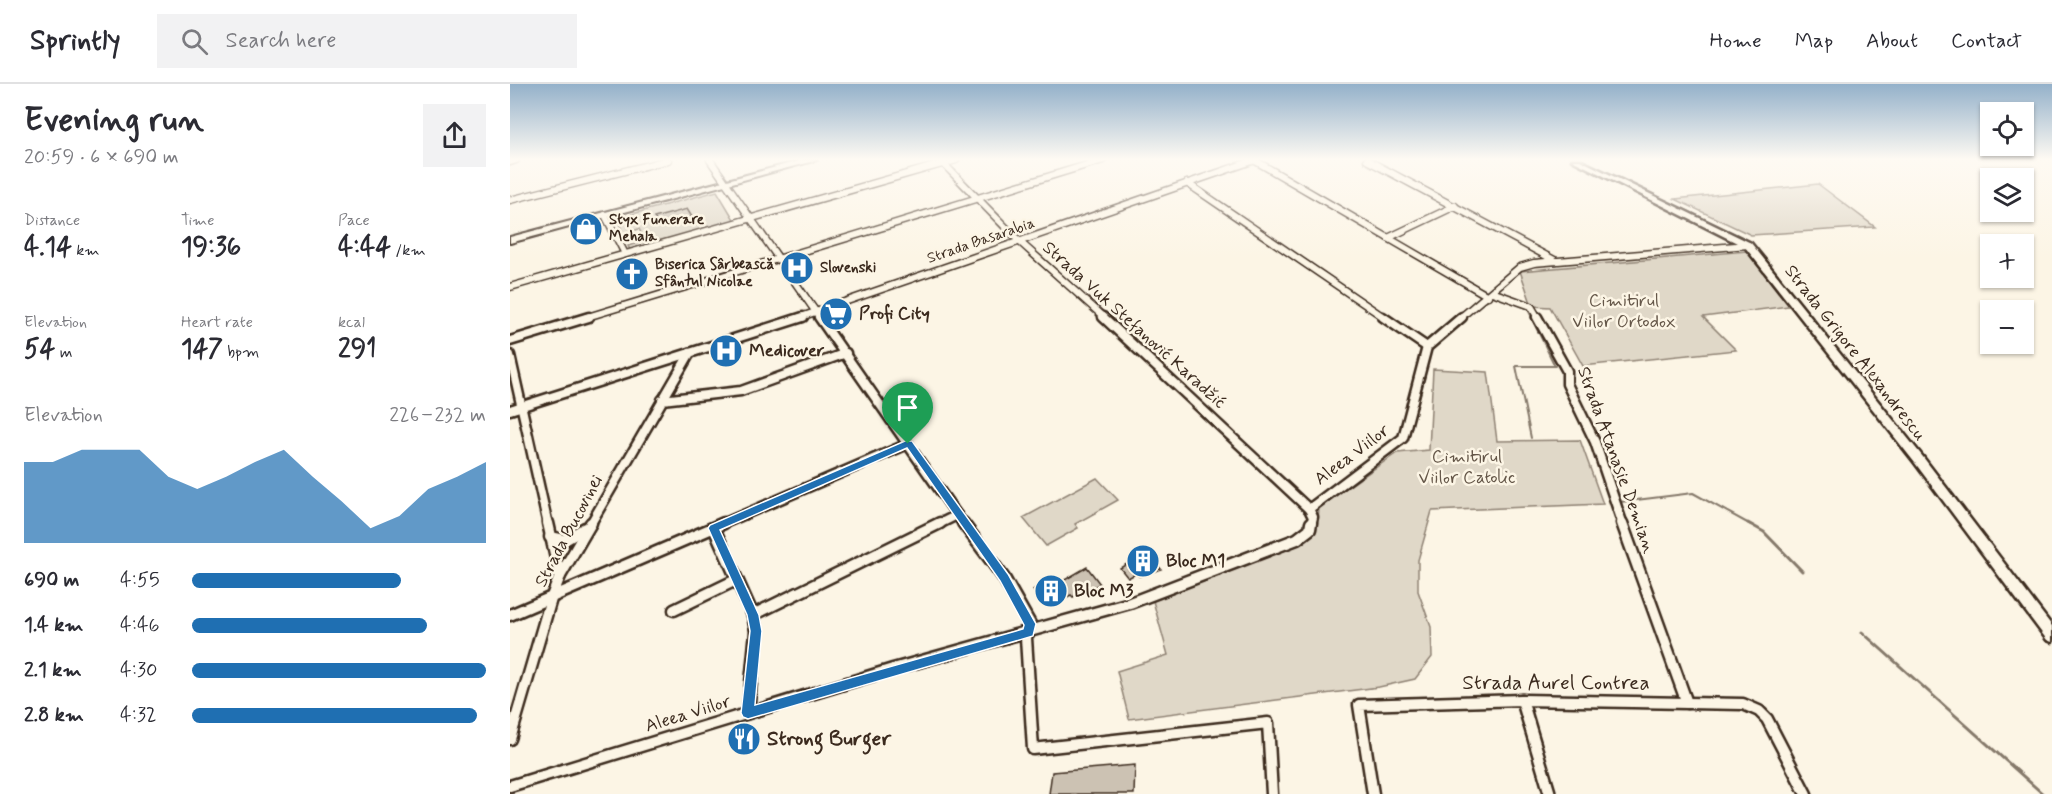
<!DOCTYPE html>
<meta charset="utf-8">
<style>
body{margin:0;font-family:Mynerve,sans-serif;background:#f2f2f3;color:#2b2b33;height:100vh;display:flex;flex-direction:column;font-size:22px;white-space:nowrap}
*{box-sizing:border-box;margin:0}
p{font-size:20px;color:#7c7c81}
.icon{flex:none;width:33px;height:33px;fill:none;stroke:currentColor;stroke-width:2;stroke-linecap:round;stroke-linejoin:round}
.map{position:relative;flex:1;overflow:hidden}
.side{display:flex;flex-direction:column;background:#fff;width:510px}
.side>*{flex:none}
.buttons{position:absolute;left:1470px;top:18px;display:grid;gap:12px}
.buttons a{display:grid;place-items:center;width:54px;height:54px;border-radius:0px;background:#fff;box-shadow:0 2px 4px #0004;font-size:30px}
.pin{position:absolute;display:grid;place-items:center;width:51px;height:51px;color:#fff;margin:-62px -26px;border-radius:50% 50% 50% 0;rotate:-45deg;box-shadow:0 0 6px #0007}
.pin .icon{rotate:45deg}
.round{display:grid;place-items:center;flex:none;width:63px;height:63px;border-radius:0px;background:#f2f2f3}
.head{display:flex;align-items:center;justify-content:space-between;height:102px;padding:0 24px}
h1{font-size:33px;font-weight:700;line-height:45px}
.stats{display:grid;grid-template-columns:repeat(3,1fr);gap:9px;height:102px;padding:6px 24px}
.stats div{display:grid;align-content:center}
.stats b{font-size:26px;font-weight:700}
.stats small{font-size:16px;font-weight:400}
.stats p{font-size:16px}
.chart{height:168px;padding:12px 24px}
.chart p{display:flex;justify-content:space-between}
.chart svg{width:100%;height:108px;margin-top:6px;fill:#1f6fb2;opacity:.7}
ul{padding:0 24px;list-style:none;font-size:20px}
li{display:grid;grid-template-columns:96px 72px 1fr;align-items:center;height:45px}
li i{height:15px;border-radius:8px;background:#1f6fb2}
header{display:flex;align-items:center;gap:36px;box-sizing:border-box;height:84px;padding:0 30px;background:#fff;border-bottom:2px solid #e1e1e2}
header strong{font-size:28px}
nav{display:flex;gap:33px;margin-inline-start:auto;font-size:21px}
.search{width:420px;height:54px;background:#f2f2f3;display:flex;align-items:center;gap:15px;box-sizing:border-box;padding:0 21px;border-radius:0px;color:#7c7c81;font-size:22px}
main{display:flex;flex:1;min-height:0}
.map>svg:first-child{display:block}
.green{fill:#e0d8c8;stroke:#8e8173;stroke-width:1.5}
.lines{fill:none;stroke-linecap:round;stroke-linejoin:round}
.stream-far2{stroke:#85796b;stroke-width:1.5}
.stream-far1{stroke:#85796b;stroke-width:2}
.stream{stroke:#85796b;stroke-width:3}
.building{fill:#ccc2b3;stroke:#3b2a1e;stroke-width:1.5}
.minor-far2-casing{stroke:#3b2a1e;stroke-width:9}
.minor-far1-casing{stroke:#3b2a1e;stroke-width:13}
.minor-casing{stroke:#3b2a1e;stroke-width:15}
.tertiary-casing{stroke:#3b2a1e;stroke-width:5}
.primary-casing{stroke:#3b2a1e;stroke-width:4}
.minor-far2{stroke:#fcf5e5;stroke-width:6}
.minor-far1{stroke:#fcf5e5;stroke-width:8}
.minor{stroke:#fcf5e5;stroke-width:10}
.tertiary{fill:#fcf5e5;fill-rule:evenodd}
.primary{fill:#fcf5e5;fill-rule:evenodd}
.route{fill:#1f6fb2;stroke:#fff;stroke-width:1.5;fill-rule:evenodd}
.labels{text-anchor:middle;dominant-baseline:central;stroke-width:5;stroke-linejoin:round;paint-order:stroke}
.far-poi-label{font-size:15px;font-weight:bold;fill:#3b2a1e;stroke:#fcf5e5;text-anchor:start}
.far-street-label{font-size:15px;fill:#3b2a1e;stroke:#fcf5e5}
.park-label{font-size:18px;fill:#645648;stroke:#fcf5e5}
.poi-label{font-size:18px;font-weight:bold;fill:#3b2a1e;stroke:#fcf5e5;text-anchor:start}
.street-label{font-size:18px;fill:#3b2a1e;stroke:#fcf5e5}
.near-street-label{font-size:21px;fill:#3b2a1e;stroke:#fcf5e5}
.near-poi-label{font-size:21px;font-weight:bold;fill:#3b2a1e;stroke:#fcf5e5;text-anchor:start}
</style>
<header>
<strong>Sprintly</strong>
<div class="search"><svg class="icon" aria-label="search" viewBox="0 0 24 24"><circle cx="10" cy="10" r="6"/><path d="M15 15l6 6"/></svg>Search here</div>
<nav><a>Home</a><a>Map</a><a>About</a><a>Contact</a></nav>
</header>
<main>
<section class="side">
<div class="head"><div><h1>Evening run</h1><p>20:59 · 6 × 690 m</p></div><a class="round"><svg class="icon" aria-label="share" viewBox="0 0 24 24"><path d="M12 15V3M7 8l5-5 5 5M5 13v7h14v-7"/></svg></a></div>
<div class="stats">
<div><p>Distance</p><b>4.14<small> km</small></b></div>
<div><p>Time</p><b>19:36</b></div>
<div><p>Pace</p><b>4:44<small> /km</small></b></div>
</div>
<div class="stats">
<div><p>Elevation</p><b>54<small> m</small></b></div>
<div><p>Heart rate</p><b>147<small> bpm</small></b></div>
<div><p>kcal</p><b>291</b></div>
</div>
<div class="chart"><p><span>Elevation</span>226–232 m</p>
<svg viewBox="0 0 160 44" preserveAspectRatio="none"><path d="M0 44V11L10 11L20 6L30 6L40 6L50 17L60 22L70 17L80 11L90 6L100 17L110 27L120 38L130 33L140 22L150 17L160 11V44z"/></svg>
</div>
<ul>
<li><b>690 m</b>4:55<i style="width:71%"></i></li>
<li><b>1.4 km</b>4:46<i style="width:80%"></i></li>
<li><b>2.1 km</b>4:30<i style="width:100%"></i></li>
<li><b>2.8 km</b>4:32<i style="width:97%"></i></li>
</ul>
</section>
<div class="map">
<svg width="1542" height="710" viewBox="0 0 1542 710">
<rect width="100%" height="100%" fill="#fcf5e5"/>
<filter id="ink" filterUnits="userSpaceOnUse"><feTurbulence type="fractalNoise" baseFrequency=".0167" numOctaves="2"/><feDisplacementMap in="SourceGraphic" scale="12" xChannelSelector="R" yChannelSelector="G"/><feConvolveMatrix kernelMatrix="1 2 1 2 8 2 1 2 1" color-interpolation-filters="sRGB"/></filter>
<g filter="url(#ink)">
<g class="green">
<polygon points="1308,100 1365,143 1241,151 1165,115"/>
<polygon points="207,107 225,137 120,166 118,162 135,157 129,145 113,150 107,134"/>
<polygon points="1237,167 1279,222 1193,233 1226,266 1073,282 1040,223 1022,222 1010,187"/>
<path d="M923,285l55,3 9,69 83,-1 23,64 -171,7 -14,49v31l13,36 1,30 -17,22 -36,8 -250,32 -12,-48 51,-16 -15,-54 143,-55c16,-9 23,-20 23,-39l78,-54 32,-3z"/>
<polygon points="587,394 608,416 565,440 568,444 536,462 513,434"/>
</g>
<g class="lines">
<g class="stream-far2">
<polyline points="1072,76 1240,157"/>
<polyline points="1019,228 1022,234"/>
</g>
<g class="stream-far1">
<polyline points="1021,354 1006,282 1045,282 1021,233"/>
<polyline points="1110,418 1183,409 1241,441"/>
</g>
<g class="stream">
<polyline points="1238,439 1254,448 1292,487"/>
<polyline points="1352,548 1533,710"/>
</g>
</g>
<g class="building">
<polygon points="177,125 182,133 159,140 149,142 144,134"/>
<polygon points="636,469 651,485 629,492 627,489 618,494 610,484"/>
<polygon points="577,483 590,500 563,513 561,511 549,517 547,514 534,521 523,506 543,493 548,500"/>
<polygon points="625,681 624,710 539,710 542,688"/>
</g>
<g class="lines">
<defs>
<g id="minor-far2">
<polyline points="200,76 310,234"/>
<polyline points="430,76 510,158 595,234"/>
<polyline points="744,76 978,212"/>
<polyline points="857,76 1046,177"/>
<polyline points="0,78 6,76"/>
<polyline points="677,99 875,234"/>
<polyline points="0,116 158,76"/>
<polyline points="95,131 115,170"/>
<polyline points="878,154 945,122"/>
<polyline points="0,203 446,76"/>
<polyline points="982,208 1021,222 1028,234"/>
<polyline points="74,234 593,76"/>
<polyline points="288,234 745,76"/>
<polyline points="950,234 1010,183 1024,179 1238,161"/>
</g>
<g id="minor-far1">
<polyline points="309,233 454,441"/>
<polyline points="593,233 799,425"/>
<polyline points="873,233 917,263"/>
<polyline points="1027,233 1057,287 1057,300 1085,358 1113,441"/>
<polyline points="0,257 79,233"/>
<polyline points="0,271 38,441"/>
<polyline points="152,316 231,307 336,269"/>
<polyline points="0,326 293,233"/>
<polyline points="80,441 180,269"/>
<polyline points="210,441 398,360"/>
<polyline points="427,441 447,431"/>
<polyline points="801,441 803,433 799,425 893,354 917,263 952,233"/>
</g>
<g id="minor">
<polyline points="38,439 50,492"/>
<polyline points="453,439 494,494 520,540 516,554 523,665 758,639 762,710"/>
<polyline points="1112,439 1177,619"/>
<polyline points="204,444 243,531 246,547 238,629"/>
<polyline points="40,453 55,456 75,444"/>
<polyline points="164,526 226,496"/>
<polyline points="0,531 214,439"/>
<polyline points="243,531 430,439"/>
<polyline points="1012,616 1040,710"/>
<polyline points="0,655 41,515 50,492 81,439"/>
<polyline points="0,702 383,585 620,519 787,455 800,445 801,439"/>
<polyline points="863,710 849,621 1012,616 1233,620 1249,627 1257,635 1296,710"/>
</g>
<polygon id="tertiary" points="1062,76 1070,76 1241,159 1413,373 1542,542 1542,558 1537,556 1405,379 1235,163"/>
<polygon id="primary" points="293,76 307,76 0,159 0,153"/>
</defs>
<use href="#minor-far2" class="minor-far2-casing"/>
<use href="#minor-far1" class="minor-far1-casing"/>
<use href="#minor" class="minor-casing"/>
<use href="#tertiary" class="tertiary-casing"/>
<use href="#primary" class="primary-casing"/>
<use href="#minor-far2" class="minor-far2"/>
<use href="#minor-far1" class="minor-far1"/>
<use href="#minor" class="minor"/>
<use href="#tertiary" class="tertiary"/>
<use href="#primary" class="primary"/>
</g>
</g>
<linearGradient id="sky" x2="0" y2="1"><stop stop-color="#94b1ca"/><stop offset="0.43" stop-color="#fefaf3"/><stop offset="1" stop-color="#fefaf3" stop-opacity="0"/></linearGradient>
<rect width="1542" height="175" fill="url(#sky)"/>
<path class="route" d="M395,357h7l96,133 28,50 -3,12 -285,83 -5,-2 -2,-4 9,-82 -3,-16 -39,-87 2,-3zM397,364l93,133 24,44 -1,4 -268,76 7,-74 -3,-16 -39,-85z"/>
<defs>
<symbol id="shop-disc" viewBox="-11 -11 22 22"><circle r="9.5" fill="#1f6fb2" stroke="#fcf5e5"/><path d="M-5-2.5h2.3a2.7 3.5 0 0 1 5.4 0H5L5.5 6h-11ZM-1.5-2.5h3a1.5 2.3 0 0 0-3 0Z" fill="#fff"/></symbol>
<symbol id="hospital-disc" viewBox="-11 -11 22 22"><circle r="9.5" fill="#1f6fb2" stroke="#fcf5e5"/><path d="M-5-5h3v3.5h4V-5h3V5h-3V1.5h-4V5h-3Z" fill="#fff"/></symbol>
<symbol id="church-disc" viewBox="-11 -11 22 22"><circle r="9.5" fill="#1f6fb2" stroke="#fcf5e5"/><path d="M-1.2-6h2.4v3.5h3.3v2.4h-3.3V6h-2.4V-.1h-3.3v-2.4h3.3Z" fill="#fff"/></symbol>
<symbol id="supermarket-disc" viewBox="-11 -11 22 22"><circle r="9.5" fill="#1f6fb2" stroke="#fcf5e5"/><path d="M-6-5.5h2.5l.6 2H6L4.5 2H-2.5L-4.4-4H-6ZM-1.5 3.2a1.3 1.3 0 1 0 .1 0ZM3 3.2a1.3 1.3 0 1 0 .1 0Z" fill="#fff"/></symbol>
<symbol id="building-disc" viewBox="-11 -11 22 22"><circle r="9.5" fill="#1f6fb2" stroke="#fcf5e5"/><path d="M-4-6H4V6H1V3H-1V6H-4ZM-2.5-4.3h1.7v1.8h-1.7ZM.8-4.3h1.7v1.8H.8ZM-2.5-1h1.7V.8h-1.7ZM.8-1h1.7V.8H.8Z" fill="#fff"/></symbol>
<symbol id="restaurant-disc" viewBox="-11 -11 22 22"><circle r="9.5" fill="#1f6fb2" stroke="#fcf5e5"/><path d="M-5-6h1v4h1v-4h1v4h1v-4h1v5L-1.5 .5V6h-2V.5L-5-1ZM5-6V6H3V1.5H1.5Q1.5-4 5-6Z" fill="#fff"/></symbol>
</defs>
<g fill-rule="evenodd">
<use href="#shop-disc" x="57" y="126" width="38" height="38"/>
<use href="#hospital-disc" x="268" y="165" width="38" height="38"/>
<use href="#church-disc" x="103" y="171" width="38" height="38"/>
<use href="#supermarket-disc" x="307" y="211" width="38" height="38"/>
<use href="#hospital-disc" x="197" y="248" width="38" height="38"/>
<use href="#building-disc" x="614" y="458" width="38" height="38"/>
<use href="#building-disc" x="522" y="488" width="38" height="38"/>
<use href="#restaurant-disc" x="215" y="636" width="38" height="38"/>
</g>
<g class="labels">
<g class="far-poi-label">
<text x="99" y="136">Styx Funerare<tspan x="99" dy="17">Mehala</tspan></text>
<text x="145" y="181">Biserica Sârbească<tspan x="145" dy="17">Sfântul Nicolae</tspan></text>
<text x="310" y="184">Slovenski</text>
</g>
<g class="far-street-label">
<text transform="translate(471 157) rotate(-19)">Strada Basarabia</text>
</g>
<g class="park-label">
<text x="1114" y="217">Cimitirul<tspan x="1114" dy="21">Viilor Ortodox</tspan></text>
<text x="957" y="373">Cimitirul<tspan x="957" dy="21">Viilor Catolic</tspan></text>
</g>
<g class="poi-label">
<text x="349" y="230">Profi City</text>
<text x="239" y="267">Medicover</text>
<text x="656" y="477">Bloc M1</text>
<text x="564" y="507">Bloc M3</text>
</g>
<g class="street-label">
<text transform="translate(624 241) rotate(42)">Strada Vuk Stefanović Karadžić</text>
<text transform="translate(1345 269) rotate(52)">Strada Grigore Alexandrescu</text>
<text transform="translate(842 371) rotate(-37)">Aleea Viilor</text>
<text transform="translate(1106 376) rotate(70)">Strada Atanasie Demian</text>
<text transform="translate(59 447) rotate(-62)">Strada Bucovinei</text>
<text transform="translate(178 630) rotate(-17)">Aleea Viilor</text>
</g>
<g class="near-street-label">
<text x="1046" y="599">Strada Aurel Contrea</text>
</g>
<g class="near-poi-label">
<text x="257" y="655">Strong Burger</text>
</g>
</g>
</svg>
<div class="buttons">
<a><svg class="icon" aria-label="locate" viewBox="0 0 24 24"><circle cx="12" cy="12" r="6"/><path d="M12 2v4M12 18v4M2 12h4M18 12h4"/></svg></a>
<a><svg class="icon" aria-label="layers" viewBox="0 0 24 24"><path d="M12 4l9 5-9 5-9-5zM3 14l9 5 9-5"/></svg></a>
<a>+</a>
<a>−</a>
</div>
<div class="pin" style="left:398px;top:360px;background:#1e9e55"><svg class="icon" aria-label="arrive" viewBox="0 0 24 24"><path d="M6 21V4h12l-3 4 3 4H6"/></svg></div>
</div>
</main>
